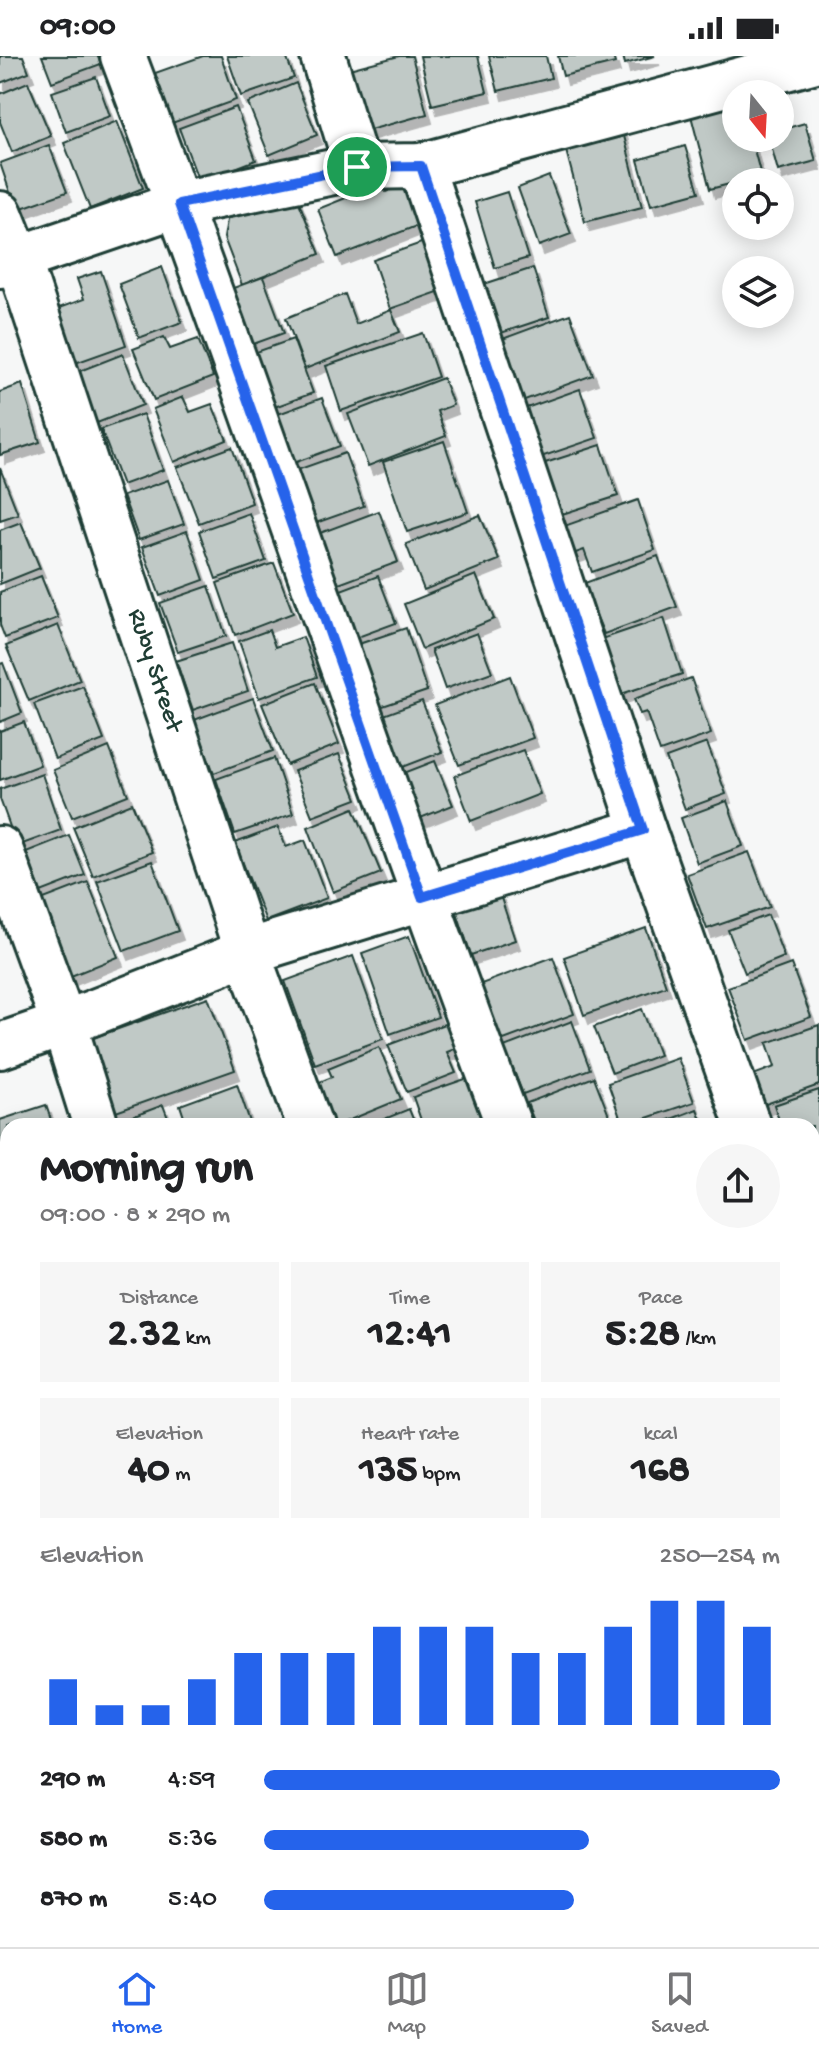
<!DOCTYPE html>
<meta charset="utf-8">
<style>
body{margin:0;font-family:"Gochi Hand",sans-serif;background:#f6f6f6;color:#202124;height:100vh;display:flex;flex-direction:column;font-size:30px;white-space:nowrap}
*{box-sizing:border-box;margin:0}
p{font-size:26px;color:#757577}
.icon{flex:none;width:44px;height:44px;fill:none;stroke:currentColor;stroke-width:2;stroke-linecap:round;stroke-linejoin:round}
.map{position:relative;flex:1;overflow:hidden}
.side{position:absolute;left:0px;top:1062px;width:820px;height:830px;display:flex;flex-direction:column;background:#fff;border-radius:24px 24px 0 0;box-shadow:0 4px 20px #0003}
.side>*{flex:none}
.needle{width:52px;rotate:162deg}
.tools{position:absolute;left:722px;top:24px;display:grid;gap:16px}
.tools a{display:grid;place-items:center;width:72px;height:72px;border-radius:50%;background:#fff;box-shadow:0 4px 20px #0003;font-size:40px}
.pin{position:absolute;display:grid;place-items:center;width:68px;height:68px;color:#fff;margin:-34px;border:4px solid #fff;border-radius:50%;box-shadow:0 2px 8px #0007}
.round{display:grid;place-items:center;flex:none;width:84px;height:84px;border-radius:42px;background:#f6f6f6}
.head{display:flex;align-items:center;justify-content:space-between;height:136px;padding:0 40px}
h1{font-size:44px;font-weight:800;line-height:60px}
.stats{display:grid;grid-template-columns:repeat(3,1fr);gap:12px;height:136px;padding:8px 40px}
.stats div{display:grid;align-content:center;border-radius:0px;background:#f6f6f6;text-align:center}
.stats b{font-size:40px;font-weight:800}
.stats small{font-size:22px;font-weight:400}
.stats p{font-size:22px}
.chart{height:224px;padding:16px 40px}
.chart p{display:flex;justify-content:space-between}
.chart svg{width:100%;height:144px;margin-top:8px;stroke:#2563eb;stroke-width:6}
ul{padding:0 40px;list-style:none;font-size:26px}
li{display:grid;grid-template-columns:128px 96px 1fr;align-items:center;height:60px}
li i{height:20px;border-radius:10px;background:#2563eb}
.status{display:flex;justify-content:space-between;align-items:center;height:56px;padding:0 40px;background:#fff;direction:ltr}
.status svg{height:22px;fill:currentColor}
.tab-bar{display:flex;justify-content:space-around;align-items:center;height:112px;border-top:2px solid #e0e0e0;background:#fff;font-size:22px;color:#757577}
.tab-bar a{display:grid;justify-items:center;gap:4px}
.tab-bar .active{color:#2563eb}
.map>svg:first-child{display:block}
.building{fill:#c0c9c6;stroke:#1f3d34;stroke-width:2;filter:url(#shadow)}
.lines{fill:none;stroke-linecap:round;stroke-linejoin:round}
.minor-casing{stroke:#1f3d34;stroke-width:50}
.tertiary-casing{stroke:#1f3d34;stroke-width:50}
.path{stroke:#1f3d34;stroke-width:5;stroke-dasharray:8 6;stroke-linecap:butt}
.minor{stroke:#fff;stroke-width:44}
.tertiary{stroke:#fff;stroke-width:44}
.route-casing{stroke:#fff;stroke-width:16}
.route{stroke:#2563eb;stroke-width:10}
.labels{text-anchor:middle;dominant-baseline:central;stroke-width:7;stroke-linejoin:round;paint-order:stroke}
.street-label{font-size:26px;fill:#1f3d34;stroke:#fff}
</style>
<div class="status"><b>09:00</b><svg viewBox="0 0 49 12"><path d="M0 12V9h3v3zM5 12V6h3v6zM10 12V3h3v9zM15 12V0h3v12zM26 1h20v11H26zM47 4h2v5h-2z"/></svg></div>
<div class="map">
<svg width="819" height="1891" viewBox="0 0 819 1891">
<defs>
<filter id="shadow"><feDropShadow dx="5" dy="9" stdDeviation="0" flood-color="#0004"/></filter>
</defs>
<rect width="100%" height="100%" fill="#f6f7f7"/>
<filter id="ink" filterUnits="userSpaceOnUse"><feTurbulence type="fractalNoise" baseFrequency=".0125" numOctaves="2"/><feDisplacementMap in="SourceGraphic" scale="16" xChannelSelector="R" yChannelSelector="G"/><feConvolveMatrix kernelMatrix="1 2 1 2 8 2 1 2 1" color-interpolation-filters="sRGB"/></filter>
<g filter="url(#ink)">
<g class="building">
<polygon points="0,0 23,0 29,16 0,27"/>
<polygon points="42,0 98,0 101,8 52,26"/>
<polygon points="203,0 221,0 236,44 172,67 155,17"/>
<polygon points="227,0 286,0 294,22 241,40"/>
<polygon points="399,0 412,0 427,58 366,75 349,13"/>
<polygon points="420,0 478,0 487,36 432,49"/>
<polygon points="489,0 546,0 551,22 498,35"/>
<polygon points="558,0 613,0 615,7 563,20"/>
<polygon points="623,0 655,0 625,8"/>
<polygon points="96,21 110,60 66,76 52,36"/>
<polygon points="28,26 51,80 12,96 0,66 0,38"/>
<polygon points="296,27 317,79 269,99 248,47"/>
<polygon points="736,38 736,82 751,82 761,120 710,133 687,44"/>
<polygon points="236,51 256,104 199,126 179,72"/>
<polygon points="117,65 143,132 90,153 64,87"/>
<polygon points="805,67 816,105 778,115 769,82 780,82 780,74"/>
<polygon points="622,72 642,151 585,166 564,87"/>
<polygon points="49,89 67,136 16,154 0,107"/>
<polygon points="685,90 699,136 651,149 638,104"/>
<polygon points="549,120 571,178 539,190 518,132"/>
<polygon points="383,127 386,136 403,129 419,169 337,201 318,153"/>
<polygon points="292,129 320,198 242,229 224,182 227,164 244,148"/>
<polygon points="507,136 528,202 495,212 475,146"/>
<polygon points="424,186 441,235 390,253 373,204"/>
<polygon points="162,211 182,266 139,282 119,228"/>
<polygon points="533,212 549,261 498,278 481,229"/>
<polygon points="101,215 126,289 64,311 45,257 84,243 77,223"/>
<polygon points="263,221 284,277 245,291 225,235"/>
<polygon points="345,238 356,268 391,254 400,276 305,313 286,262"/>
<polygon points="570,258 593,319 511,349 489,288"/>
<polygon points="423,277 438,321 341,355 326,310"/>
<polygon points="164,281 170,293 198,283 213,321 154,344 133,293"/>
<polygon points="293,283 313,337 269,353 237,303"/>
<polygon points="123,298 143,349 97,367 77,316"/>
<polygon points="443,322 453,349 437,355 446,380 368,410 348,358"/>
<polygon points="22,328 40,386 0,399 0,336"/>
<polygon points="580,333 597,382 529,405 512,357"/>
<polygon points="183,341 190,356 212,348 227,384 174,406 153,353"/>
<polygon points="322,342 340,390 291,408 259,365"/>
<polygon points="143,358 163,414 122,429 101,373"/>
<polygon points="444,385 468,456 407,476 383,406"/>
<polygon points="601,389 618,440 553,461 536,410"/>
<polygon points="232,391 252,447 199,467 177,411"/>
<polygon points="345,397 364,450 299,473 280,420"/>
<polygon points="0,412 18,458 0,464"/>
<polygon points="168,424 184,468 139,484 123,440"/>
<polygon points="638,444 655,494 592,516 584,494 559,503 550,475"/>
<polygon points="379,455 398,506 320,535 311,510 330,503 320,477"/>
<polygon points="249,457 266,505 216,523 199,475"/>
<polygon points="480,459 499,504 424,534 406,488"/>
<polygon points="21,466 40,512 0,528 0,474"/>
<polygon points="187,475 204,524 160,540 142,491"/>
<polygon points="658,500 677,551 604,578 593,552 572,559 563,535"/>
<polygon points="274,507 293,557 235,579 217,527"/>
<polygon points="476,519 494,563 422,593 404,548"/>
<polygon points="41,520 58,562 5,582 0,569 0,536"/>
<polygon points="378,520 396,567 347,585 330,538"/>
<polygon points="209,530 226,580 178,596 160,547"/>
<polygon points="664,562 682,618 609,642 590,587"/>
<polygon points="58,569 80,624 29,645 6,590"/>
<polygon points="406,572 427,635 371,654 350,591"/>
<polygon points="269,574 275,591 303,581 317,621 259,642 239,585"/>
<polygon points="477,577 492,616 445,633 431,594"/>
<polygon points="232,587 248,635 193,654 176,605"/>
<polygon points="3,607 22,657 0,666 0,608"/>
<polygon points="510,620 533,682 459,709 435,649"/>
<polygon points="691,622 711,678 660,696 646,656 640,658 634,643"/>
<polygon points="315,627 339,688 287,709 262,648"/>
<polygon points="83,630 104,684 55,703 34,648"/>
<polygon points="253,642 273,695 214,717 194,664"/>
<polygon points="422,645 442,696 390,716 370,664"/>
<polygon points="24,666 40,709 0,724 0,675"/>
<polygon points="707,687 726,738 685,753 666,702"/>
<polygon points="109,691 128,739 72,761 53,714"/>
<polygon points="523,694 540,738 471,765 454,720"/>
<polygon points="339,698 357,743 312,760 294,715"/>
<polygon points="274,702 293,758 235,778 216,723"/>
<polygon points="435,705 453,749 408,767 391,722"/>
<polygon points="42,718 61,774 17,790 0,743 0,733"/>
<polygon points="727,745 743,790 697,807 681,762"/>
<polygon points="132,747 152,796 93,820 73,771"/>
<polygon points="354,752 381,817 333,836 308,771"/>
<polygon points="278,771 286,791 305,784 327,842 266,865 235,787"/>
<polygon points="69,779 85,819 41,836 26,796"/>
<polygon points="749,796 770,851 707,873 687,818"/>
<polygon points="152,805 178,875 124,895 97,825"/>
<polygon points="88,826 118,901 71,920 41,844"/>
<polygon points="499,836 515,884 471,899 455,850"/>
<polygon points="768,859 784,901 745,917 728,874"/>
<polygon points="646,872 666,930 584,959 564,901"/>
<polygon points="409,880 438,961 390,978 362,897"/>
<polygon points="353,900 383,983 315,1008 285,925"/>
<polygon points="553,901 574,958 501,985 481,928"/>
<polygon points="791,908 811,961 748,984 728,931"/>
<polygon points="208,941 235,1014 99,1062 73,989"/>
<polygon points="642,953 659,999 612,1017 594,971"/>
<polygon points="572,965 590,1013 523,1038 504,991"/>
<polygon points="447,967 457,992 447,996 456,1017 407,1036 388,989"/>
<polygon points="819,969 819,1029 752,1053 742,1023 775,1011 767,987"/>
<polygon points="379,991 401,1043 335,1070 329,1070 312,1029 332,1021 328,1012"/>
<polygon points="678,1002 694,1046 623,1070 608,1027"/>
<polygon points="594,1021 613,1070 536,1070 527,1047"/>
<polygon points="468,1022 486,1070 423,1070 413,1041"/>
<polygon points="237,1028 250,1066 239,1070 187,1070 180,1049"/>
<polygon points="819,1034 819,1091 812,1093 812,1070 781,1070 774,1049"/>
<polygon points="46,1049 53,1070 8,1070 8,1097 0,1100 0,1064"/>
<polygon points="163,1049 171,1070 108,1070"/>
<polygon points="409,1053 416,1070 367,1070"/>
<polygon points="697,1053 704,1070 653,1070"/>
<polygon points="819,1099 819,1148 812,1150 812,1102"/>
<polygon points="8,1102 8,1128 4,1130 0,1117 0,1105"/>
<polygon points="0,1148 7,1166 0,1169"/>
<polygon points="8,1170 8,1200 0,1203 0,1173"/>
<polygon points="8,1207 8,1239 0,1242 0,1210"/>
<polygon points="8,1242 8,1272 0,1276 0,1246"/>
<polygon points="8,1275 8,1307 0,1310 0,1279"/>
<polygon points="812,1306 819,1324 819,1344 812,1347"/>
<polygon points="8,1311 8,1340 0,1320 0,1314"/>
<polygon points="819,1417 819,1494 812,1496 812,1419"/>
<polygon points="819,1549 819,1621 812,1623 812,1551"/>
<polygon points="819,1633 819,1681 812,1683 812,1635"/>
<polygon points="8,1651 8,1715 0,1717 0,1653"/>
<polygon points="819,1838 819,1891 804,1891 802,1884 812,1884 812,1840"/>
<polygon points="757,1884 782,1884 784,1891 733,1891"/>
</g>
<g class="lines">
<defs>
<g id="minor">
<path d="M123,0c134,355 252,715 386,1070"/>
<polyline points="323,0 357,111"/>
<polyline points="421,110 643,774 748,1070"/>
<path id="s1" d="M0,158l18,45 229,693 63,174"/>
<polyline points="0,209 179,148 357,111 421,110 819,3"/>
<polyline points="0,793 64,968 96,1070"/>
<polyline points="0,990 64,968 247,896 643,774"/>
<polyline points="812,1253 819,1272"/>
<polyline points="0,1436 8,1457"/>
<polyline points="812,1529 819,1527"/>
<polyline points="0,1778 8,1776"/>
<polyline points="167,1884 169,1891"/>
</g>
<g id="tertiary">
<polyline points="812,1814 819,1812"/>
<polyline points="497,1891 520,1884"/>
</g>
</defs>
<use href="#minor" class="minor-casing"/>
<use href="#tertiary" class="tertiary-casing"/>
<polyline class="path" points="583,1884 585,1891"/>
<use href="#minor" class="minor"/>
<use href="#tertiary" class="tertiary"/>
</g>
</g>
<g class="lines" filter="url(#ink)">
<defs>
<polygon id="route" points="421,110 643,774 422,841 179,148 357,111"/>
</defs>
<use href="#route" class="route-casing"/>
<use href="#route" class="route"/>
</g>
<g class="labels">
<g class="street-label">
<text stroke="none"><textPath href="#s1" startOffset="482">Ruby Street</textPath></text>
</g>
</g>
</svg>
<div class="tools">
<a><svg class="needle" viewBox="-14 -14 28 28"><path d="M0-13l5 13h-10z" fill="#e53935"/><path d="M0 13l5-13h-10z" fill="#757577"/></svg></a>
<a><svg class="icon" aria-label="locate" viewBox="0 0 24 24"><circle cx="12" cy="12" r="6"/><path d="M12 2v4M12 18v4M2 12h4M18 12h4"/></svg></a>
<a><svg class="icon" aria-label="layers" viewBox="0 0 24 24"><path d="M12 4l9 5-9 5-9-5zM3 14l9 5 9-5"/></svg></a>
</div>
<div class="pin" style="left:357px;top:111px;background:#1e9e55"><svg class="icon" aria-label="arrive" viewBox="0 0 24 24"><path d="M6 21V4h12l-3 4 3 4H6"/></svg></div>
<section class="side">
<div class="head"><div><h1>Morning run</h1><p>09:00 · 8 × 290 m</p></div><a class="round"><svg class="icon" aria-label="share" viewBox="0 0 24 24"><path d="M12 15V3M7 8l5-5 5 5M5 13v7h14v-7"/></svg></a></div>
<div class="stats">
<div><p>Distance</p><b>2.32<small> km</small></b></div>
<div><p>Time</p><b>12:41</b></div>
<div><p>Pace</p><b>5:28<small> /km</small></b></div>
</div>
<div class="stats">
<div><p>Elevation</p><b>40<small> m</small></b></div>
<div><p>Heart rate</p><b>135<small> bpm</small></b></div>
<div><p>kcal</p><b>168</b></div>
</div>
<div class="chart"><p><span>Elevation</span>250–254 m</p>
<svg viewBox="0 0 160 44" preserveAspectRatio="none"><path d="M5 44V30M15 44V38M25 44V38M35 44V30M45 44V22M55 44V22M65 44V22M75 44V14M85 44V14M95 44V14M105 44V22M115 44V22M125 44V14M135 44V6M145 44V6M155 44V14"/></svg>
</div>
<ul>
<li><b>290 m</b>4:59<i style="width:100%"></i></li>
<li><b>580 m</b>5:36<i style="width:63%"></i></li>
<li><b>870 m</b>5:40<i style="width:60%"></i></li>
</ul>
</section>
</div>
<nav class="tab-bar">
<a class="active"><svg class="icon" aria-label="home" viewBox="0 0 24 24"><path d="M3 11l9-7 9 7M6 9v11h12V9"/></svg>Home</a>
<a><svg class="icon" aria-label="map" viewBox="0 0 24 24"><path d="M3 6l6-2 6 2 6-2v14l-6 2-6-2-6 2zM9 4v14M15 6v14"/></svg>Map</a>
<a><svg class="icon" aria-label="saved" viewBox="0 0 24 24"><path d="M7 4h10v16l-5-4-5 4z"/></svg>Saved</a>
</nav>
